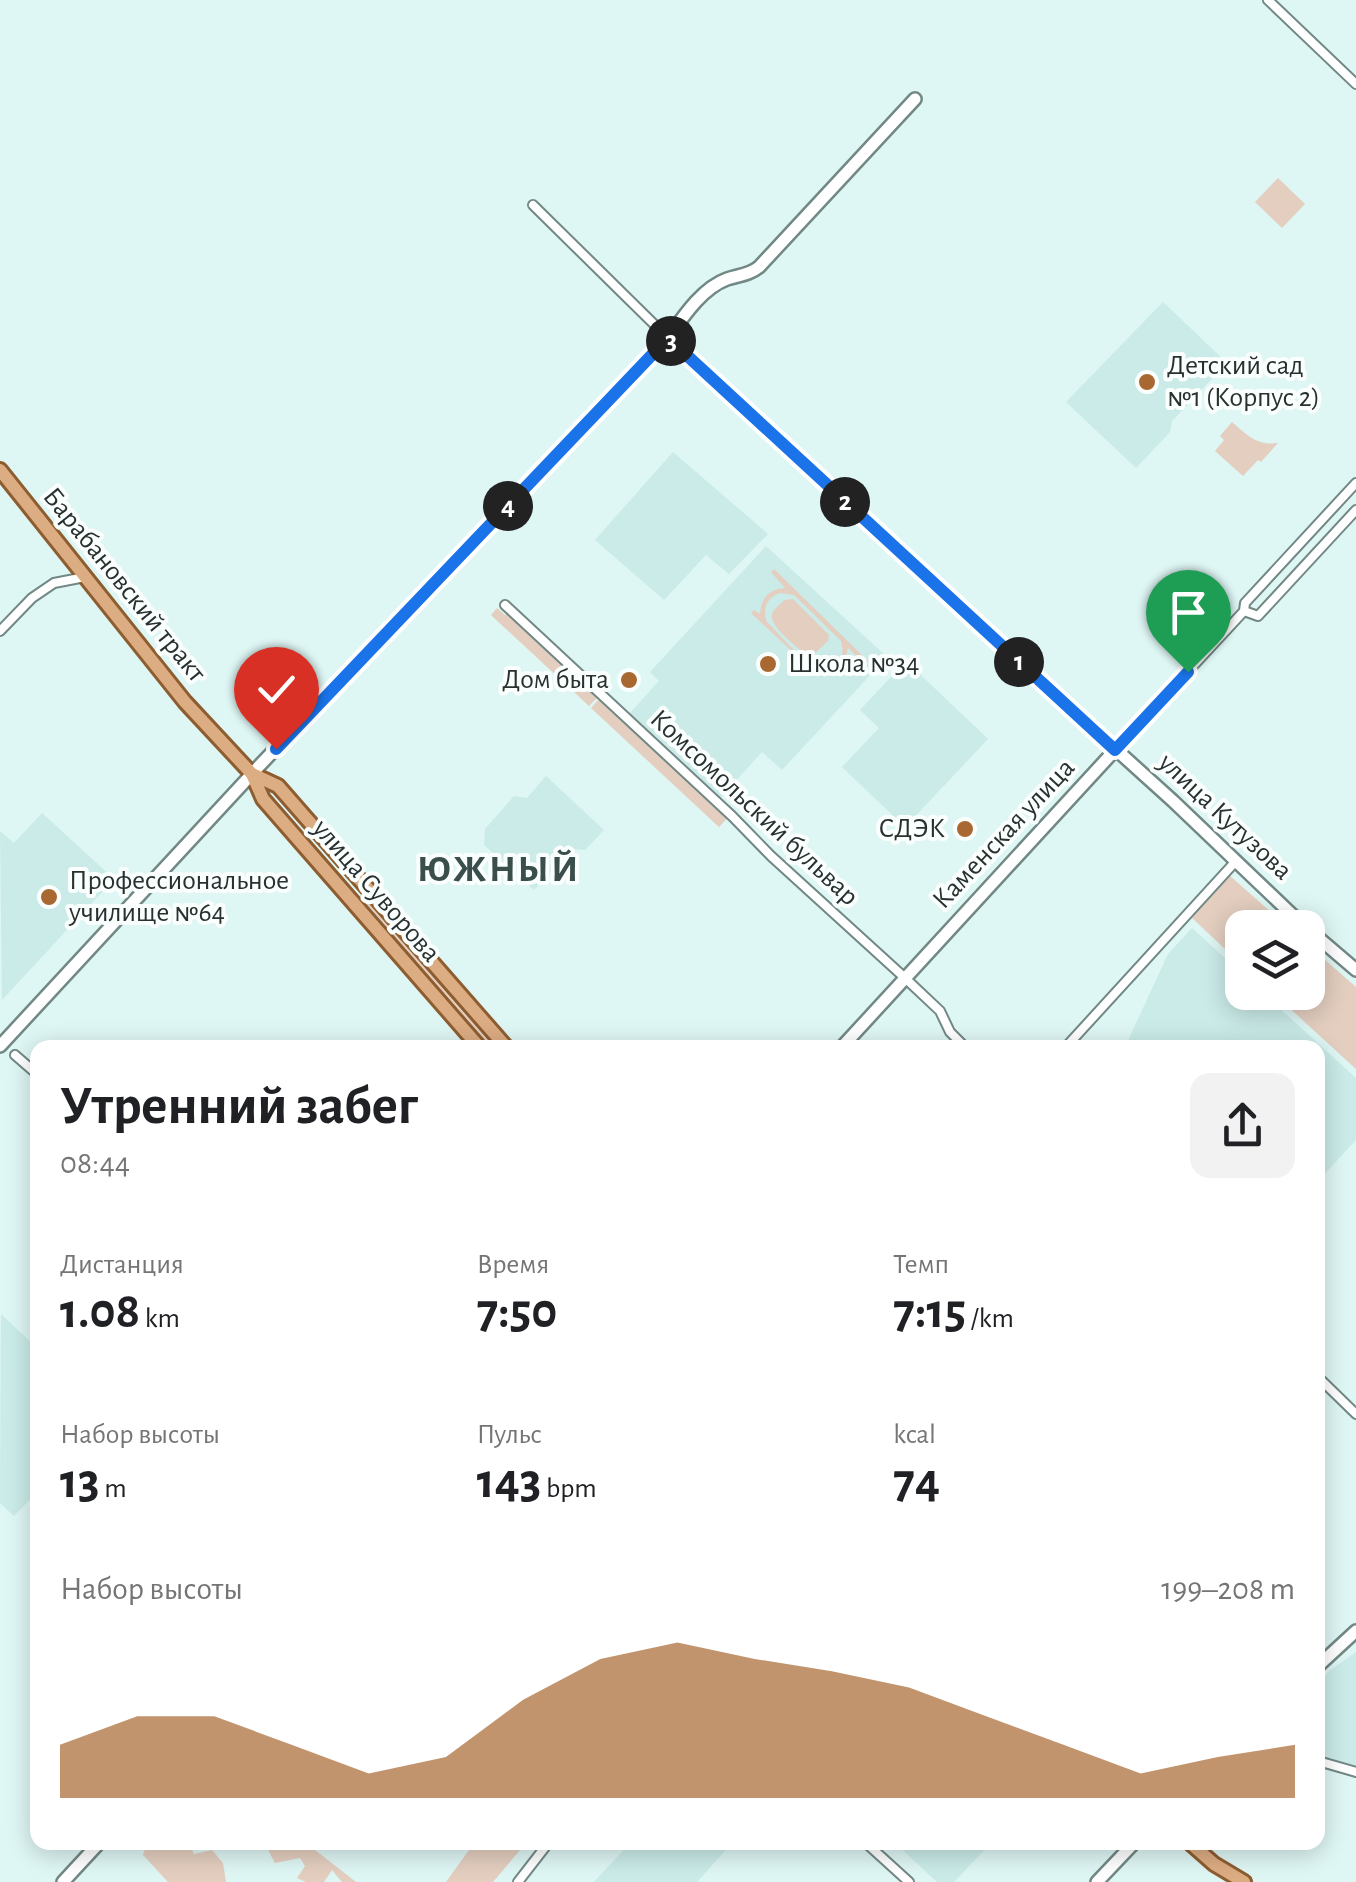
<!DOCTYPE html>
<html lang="ru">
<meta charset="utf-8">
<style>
body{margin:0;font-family:"Alegreya Sans",sans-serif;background:#f2f2f2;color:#202124;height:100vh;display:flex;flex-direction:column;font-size:38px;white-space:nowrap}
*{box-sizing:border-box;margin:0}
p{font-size:32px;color:#757577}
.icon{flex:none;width:55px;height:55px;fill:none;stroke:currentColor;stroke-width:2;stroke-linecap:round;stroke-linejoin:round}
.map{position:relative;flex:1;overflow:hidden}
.details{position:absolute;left:30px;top:1040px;width:1295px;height:810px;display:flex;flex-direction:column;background:#fff;border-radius:20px;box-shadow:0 5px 25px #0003}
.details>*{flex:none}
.buttons{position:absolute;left:1225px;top:910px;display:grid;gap:20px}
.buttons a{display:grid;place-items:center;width:100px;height:100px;border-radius:20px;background:#fff;box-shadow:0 5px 25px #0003;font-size:50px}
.pin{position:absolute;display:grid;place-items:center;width:85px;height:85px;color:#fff;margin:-102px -42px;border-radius:50% 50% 50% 0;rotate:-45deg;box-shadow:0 0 10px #0007}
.pin .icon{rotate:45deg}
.km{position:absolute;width:50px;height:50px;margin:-25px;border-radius:50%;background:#222;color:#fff;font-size:28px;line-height:50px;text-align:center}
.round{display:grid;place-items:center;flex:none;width:105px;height:105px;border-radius:20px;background:#f2f2f2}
.summary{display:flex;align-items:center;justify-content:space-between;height:170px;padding:0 30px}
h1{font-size:55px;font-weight:700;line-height:75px}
.stats{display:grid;grid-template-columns:repeat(3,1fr);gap:15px;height:170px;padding:10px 30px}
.stats div{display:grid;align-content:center}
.stats b{font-size:50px;font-weight:700}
.stats small{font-size:28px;font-weight:400}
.stats p{font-size:28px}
.chart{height:280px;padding:20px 30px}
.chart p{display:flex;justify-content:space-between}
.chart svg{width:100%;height:180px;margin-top:10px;fill:#a96832;opacity:.7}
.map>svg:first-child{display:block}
.built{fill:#caebe8}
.green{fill:#e3cebf;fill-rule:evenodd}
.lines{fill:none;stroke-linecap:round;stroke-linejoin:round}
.street-casing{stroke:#718885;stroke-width:12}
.secondary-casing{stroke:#718885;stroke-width:16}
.primary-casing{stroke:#8d5d30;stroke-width:18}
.street{stroke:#fff;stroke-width:8}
.secondary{stroke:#fff;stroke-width:11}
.primary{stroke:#dcac83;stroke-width:12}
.route-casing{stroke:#fff;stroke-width:20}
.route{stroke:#1a73e8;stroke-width:12}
.poi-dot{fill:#a96832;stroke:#fafffe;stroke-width:4}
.labels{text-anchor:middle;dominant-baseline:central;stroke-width:8;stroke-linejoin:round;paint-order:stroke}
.poi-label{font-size:28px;fill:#283130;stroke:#fafffe;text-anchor:start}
.street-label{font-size:28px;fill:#283130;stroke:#fafffe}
.district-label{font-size:38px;font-weight:bold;letter-spacing:2.5px;fill:#3a4e4c;stroke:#fafffe}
</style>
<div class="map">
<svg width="1356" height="1882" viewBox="0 0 1356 1882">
<rect width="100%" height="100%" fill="#def6f4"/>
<g class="built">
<polygon points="1163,302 1227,363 1172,421 1170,432 1136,468 1066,402"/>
<polygon points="673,452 768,534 729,574 706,555 664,600 595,540"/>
<polygon points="766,546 887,657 782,770 762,752 721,797 630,713 659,681 650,672"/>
<polygon points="906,661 988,739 905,827 842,767 879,728 860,710"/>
<polygon points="546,776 604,830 585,850 571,849 534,890 484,845 485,829 514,796 527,798"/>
<polygon points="42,813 114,879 2,1000 0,831 14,843"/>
<polygon points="1192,928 1242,974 1242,992 1263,993 1356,1078 1356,1140 1318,1181 1318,1048 1125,1047 1168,954"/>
<polygon points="1,1314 37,1348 37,1492 14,1516 0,1503"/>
<polygon points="1356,1652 1356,1767 1318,1755 1318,1683 1329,1671"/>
<polygon points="630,1843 630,1842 732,1843 697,1882 594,1882"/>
<polygon points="895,1843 991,1843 954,1882 937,1882"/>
</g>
<g class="green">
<polygon points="1278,178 1305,204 1282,228 1255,202"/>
<path d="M1232,422c15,13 25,24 46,21l-17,19 -3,-2 -15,16 -28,-25 9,-11 -4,-4z"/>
<path d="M774,569l94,92 -3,3 -17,-16c-4,18 -15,28 -34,24l-63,-59 3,-3 6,4c1,-16 9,-25 25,-26l-14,-16zM780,593l14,2 47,46c2,8 3,16 -4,23 -20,19 -56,-29 -70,-42 -5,-13 -1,-24 13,-29z"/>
<path d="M793,599l36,36 -1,6 -17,16 -5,-2c-9,-8 -38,-30 -34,-41 2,-6 8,-9 12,-14z"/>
<polygon points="497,608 505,615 509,611 599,696 589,706 491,615"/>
<polygon points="601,697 729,816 719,827 591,708"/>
<polygon points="1229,875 1288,927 1242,928 1242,965 1190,916"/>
<polygon points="364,892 497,1047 489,1047 360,896"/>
<polygon points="1308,945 1356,987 1356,1069 1273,993 1308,992"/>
<polygon points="269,1842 306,1843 356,1882 342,1882 332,1870 324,1882 306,1882 297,1878 305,1866 300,1858 275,1863 267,1848"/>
<polygon points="147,1843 189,1843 194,1854 212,1850 223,1863 226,1882 168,1882 143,1855"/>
<polygon points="474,1843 474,1842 526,1843 493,1882 446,1882"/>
</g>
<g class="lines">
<defs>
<g id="street">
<polyline points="1268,0 1356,84"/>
<polyline points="533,205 668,338"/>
<polyline points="505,605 732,816 771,856 905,978 940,1011 950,1032 966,1048"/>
<polyline points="1244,611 1258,616 1356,510"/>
<polyline points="0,631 32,598 54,583 85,577"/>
<polyline points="1115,750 1244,611 1245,603 1356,483"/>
<polyline points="1065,1048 1236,861"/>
<polyline points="15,1055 38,1075"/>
<polyline points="1318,1377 1356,1414"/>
<polyline points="1318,1761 1356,1772"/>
<polyline points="865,1842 909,1882"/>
<polyline points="518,1882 549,1842"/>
</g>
<g id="secondary">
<polyline points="668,338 945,595 1173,801 1306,928"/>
<polyline points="1308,929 1356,970"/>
<path d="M0,1046l261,-282 407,-426c15,-21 34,-50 59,-59 12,-4 22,-4 32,-12l156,-168"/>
<polyline points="841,1048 1115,750"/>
<polyline points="1318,1666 1356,1631"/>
<polyline points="63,1882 100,1842"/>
<polyline points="1097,1882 1135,1842"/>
</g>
<g id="primary">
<polyline points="0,470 185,702 252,774 278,786 507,1048"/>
<polyline points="252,774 263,799 480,1048"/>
<polyline points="1189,1842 1214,1864 1244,1882"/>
</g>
</defs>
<use href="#street" class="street-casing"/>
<use href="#secondary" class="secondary-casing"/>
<use href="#primary" class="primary-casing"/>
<use href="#street" class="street"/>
<use href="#secondary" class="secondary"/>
<use href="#primary" class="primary"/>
</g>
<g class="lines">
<defs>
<polyline id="route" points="276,749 668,338 1115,750 1188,672"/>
</defs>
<use href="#route" class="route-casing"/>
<use href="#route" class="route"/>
</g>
<g class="poi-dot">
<circle cx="1147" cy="382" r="10"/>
<circle cx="768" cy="664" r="10"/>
<circle cx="629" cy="680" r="10"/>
<circle cx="965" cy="829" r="10"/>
<circle cx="49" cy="897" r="10"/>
</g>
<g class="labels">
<g class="poi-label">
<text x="1167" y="366">Детский сад<tspan x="1167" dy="32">№1 (Корпус 2)</tspan></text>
<text x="788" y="664">Школа №34</text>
<text x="609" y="680" text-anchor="end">Дом быта</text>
<text x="945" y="829" text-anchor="end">СДЭК</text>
<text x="69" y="881">Профессиональное<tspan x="69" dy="32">училище №64</tspan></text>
</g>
<g class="street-label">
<text transform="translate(124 585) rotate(51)">Барабановский тракт</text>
<text transform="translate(754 808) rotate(43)">Комсомольский бульвар</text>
<text transform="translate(1225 817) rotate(43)">улица Кутузова</text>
<text transform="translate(1004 834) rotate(-47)">Каменская улица</text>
<text transform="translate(376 891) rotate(49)">улица Суворова</text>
</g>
<g class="district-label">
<text x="499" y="870">ЮЖНЫЙ</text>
</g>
</g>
</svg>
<div class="buttons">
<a><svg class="icon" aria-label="layers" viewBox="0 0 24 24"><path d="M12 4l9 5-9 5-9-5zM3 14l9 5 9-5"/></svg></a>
</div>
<div class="pin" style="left:1188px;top:672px;background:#1e9e55"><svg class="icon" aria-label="arrive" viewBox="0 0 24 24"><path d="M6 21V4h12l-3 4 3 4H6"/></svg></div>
<div class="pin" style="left:276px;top:749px;background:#d93025"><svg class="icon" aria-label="check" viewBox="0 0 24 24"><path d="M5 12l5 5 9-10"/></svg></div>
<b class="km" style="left:1019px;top:662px">1</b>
<b class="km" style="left:845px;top:502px">2</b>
<b class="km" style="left:671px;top:341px">3</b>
<b class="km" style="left:508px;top:506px">4</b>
<section class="details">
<div class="summary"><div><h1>Утренний забег</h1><p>08:44</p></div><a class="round"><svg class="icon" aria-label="share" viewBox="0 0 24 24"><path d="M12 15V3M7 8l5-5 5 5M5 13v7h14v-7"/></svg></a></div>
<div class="stats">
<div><p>Дистанция</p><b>1.08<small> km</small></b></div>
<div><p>Время</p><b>7:50</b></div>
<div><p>Темп</p><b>7:15<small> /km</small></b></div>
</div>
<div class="stats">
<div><p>Набор высоты</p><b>13<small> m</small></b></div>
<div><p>Пульс</p><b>143<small> bpm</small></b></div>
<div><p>kcal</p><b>74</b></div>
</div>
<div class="chart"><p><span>Набор высоты</span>199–208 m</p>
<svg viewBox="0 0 160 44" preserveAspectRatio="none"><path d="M0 44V31L10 24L20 24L30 31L40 38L50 34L60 20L70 10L80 6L90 10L100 13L110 17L120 24L130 31L140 38L150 34L160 31V44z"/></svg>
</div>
</section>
</div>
